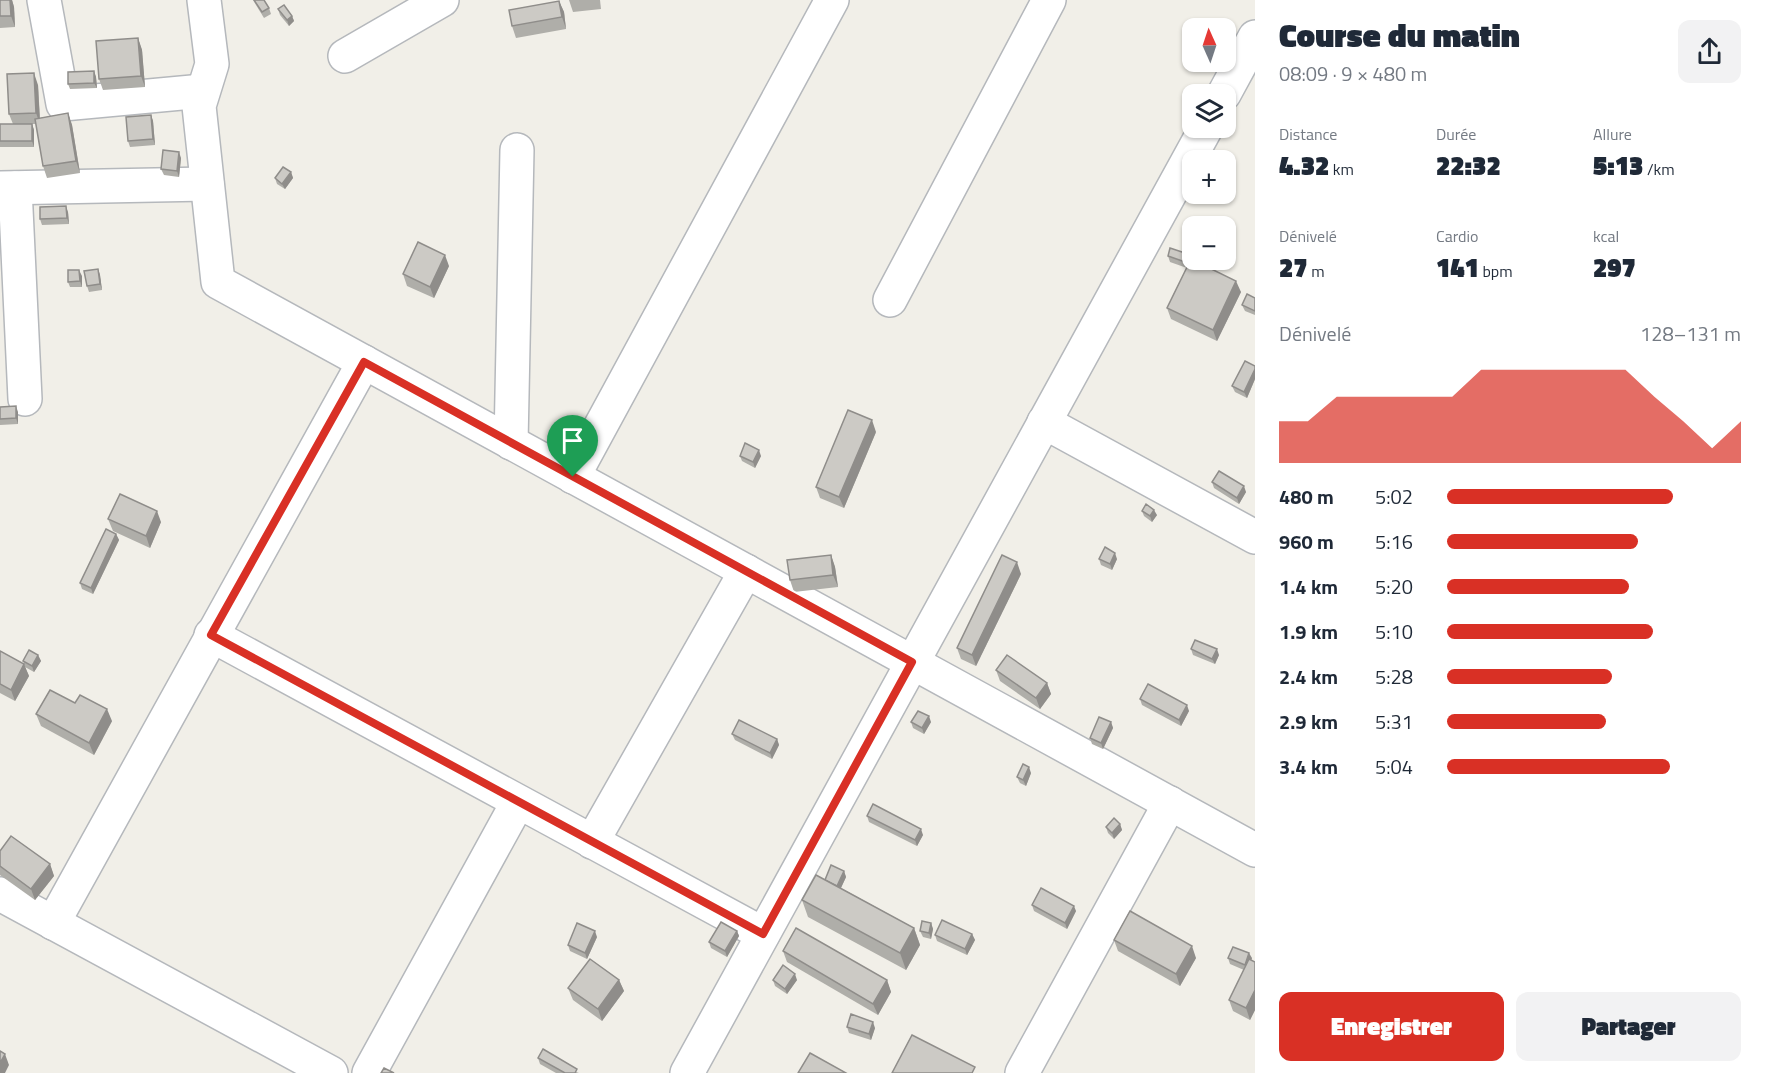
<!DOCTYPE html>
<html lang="fr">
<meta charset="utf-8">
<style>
body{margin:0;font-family:"Titillium Web",sans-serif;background:#f2f2f3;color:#1f2937;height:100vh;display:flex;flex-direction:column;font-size:22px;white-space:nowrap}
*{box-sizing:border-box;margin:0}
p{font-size:20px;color:#747a83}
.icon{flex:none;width:33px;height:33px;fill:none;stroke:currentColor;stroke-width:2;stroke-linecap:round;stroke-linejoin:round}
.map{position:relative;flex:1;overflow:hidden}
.details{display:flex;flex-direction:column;background:#fff;width:510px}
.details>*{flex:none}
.needle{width:39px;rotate:357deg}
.fabs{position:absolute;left:1182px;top:18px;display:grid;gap:12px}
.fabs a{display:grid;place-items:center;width:54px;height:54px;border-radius:12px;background:#fff;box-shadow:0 2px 4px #0004;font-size:30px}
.pin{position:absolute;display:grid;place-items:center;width:51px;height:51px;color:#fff;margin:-62px -26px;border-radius:50% 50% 50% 0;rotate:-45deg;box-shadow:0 0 6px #0007}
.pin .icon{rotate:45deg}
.round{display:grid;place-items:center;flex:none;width:63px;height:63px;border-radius:12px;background:#f2f2f3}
.head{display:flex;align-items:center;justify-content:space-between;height:102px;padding:0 24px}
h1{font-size:33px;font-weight:800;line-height:45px}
.metrics{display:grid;grid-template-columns:repeat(3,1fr);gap:9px;height:102px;padding:6px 24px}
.metrics div{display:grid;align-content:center}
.metrics b{font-size:26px;font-weight:800}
.metrics small{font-size:16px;font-weight:400}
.metrics p{font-size:16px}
.chart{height:168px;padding:12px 24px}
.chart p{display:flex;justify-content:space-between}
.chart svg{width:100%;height:108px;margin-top:6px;fill:#d93025;opacity:.7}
.cta{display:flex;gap:12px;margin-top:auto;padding:12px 24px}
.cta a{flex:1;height:69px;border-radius:12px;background:#d93025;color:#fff;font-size:24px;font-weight:800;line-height:69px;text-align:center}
.cta a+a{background:#f2f2f3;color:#1f2937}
ul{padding:0 24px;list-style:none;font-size:20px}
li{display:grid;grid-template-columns:96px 72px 1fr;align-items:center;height:45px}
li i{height:15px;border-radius:8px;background:#d93025}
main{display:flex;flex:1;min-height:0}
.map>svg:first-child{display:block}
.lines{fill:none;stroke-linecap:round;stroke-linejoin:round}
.minor-casing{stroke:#b5b8bc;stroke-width:36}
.minor{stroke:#fff;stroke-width:33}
.wall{fill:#afaea9}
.shaded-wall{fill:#8f8d8a}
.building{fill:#cccac5;stroke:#8f8d8a;stroke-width:1.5}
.route-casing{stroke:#fff;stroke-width:12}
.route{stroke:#d93025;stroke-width:8}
</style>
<main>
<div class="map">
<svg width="1255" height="1073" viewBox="0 0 1255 1073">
<rect width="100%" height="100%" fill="#f1efe8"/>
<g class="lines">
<defs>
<g id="minor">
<polyline points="44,0 63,104 203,91"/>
<polyline points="204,0 212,64 199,106 218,282 1255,850"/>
<polyline points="345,56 442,0"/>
<polyline points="1224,94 1255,37"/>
<polyline points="0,188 207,184"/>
<polyline points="15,188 25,399"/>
<polyline points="890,300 1049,0"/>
<polyline points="1044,422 1255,537"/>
<polyline points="511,443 517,150"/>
<polyline points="573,477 832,0"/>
<polyline points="211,635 763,934"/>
<polyline points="592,842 746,571"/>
<polyline points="0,894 331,1073"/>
<polyline points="53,923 364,362"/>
<polyline points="369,1073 518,802"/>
<polyline points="687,1073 1206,128"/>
<polyline points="1022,1073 1170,803"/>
</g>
</defs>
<use href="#minor" class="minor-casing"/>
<use href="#minor" class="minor"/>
</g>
<g class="wall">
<polygon points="0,0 12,0 14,7 15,27 0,28"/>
<polygon points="253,0 264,0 269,8 271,14 264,18"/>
<polygon points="569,0 600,0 601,9 573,12"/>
<polygon points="559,1 564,12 566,29 516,38 512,26"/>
<polygon points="278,9 292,16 294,21 289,26 280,15"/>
<polygon points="138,38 142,50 145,87 103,90 99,79"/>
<polygon points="94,71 96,77 97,88 70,89 68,84"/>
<polygon points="38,85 40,118 68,113 72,125 80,173 47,178 43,166 36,124 32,124 34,130 34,147 0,147 0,124 13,124 9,114"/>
<polygon points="151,115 153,121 155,145 130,147 128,141"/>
<polygon points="181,158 179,177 164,175 161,169"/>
<polygon points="291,172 293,178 285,189 277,184 275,178"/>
<polygon points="68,212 69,224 42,225 40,219"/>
<polygon points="1191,255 1192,260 1241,292 1217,341 1171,319 1167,308 1187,268 1170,262 1168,256"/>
<polygon points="449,266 434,298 407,286 403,274"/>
<polygon points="98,269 100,275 102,290 89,292 87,286"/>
<polygon points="82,276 82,287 70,287 68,282"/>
<polygon points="1255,298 1255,315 1245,311 1242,305"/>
<polygon points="1255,366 1255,379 1247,398 1235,392 1232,386"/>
<polygon points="0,407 18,412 18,424 0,425"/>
<polygon points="876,432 844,508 820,498 816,487"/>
<polygon points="740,456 761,456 755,468 742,461"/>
<polygon points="1212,482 1246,492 1239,504 1214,488"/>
<polygon points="1142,511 1157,515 1152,522 1144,516"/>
<polygon points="108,519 161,522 150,548 113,531"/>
<polygon points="116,534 119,540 93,594 82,589 80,583"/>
<polygon points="831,555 835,567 838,587 794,592 790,580"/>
<polygon points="1099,559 1117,559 1112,570 1101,565"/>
<polygon points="1021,574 976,666 961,659 957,648"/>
<polygon points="1191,649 1219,655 1215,664 1193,655"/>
<polygon points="0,651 24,664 23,661 38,655 41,661 34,672 25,667 29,676 15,701 0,693"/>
<polygon points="996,670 1047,683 1051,694 1040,709 1000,681"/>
<polygon points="1140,699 1189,711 1181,726 1142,705"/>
<polygon points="36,714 112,721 94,755 41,726"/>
<polygon points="911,722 931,722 924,734 913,728"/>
<polygon points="1111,722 1113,728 1103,749 1092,744 1090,738"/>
<polygon points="732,734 777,739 779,745 772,759 735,740"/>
<polygon points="1031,773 1026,786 1020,783 1017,777"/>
<polygon points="867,816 923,835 917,846 869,822"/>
<polygon points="1120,824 1122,830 1114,839 1108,833 1106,827"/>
<polygon points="0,851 50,864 54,876 35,900 0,875"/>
<polygon points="844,871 846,877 841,888 914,928 920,945 906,970 808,917 802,900 825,880"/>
<polygon points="1032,905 1076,911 1067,929 1034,911"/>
<polygon points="931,923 933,929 931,939 923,937 920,931"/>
<polygon points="737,931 739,936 727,957 711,948 709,942"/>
<polygon points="972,934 975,940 967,955 937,941 935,935"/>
<polygon points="597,937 587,959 570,951 568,945"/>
<polygon points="1114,940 1196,958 1180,986 1118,951"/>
<polygon points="783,951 887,980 891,992 878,1015 787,962"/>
<polygon points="1228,958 1252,958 1251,960 1255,962 1255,1010 1250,1020 1233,1011 1229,1000 1244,970 1230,964"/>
<polygon points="619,980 624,991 602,1021 573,1000 568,988"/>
<polygon points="773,980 797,980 787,994 775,986"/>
<polygon points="847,1027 875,1028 871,1040 849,1033"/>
<polygon points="538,1058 579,1073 556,1073 540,1064"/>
</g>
<g class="shaded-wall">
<polygon points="10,0 12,0 14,7 15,27 11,16"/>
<polygon points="559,1 564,12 566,29 562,17"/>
<polygon points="292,16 294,21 289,26 287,20"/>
<polygon points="138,38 142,50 145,87 141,76"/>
<polygon points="94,71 96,77 97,88 94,83"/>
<polygon points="34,73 38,85 40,124 36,113"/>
<polygon points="68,113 72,125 80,173 76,161"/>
<polygon points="151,115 153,121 155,145 153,139"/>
<polygon points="32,124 34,130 34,147 32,141"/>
<polygon points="179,152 181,158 179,177 177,171"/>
<polygon points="291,172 293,178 285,189 282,184"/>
<polygon points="66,206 68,212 69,224 67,218"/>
<polygon points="445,255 449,266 434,298 430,287"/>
<polygon points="98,269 100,275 102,290 100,284"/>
<polygon points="79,270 82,276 82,287 80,281"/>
<polygon points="1236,281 1241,292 1217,341 1213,330"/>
<polygon points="1255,369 1255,379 1247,398 1244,392"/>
<polygon points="16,406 18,412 18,424 16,418"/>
<polygon points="872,420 876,432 844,508 839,497"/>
<polygon points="759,450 761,456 755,468 753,462"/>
<polygon points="1244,486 1246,492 1239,504 1237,498"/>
<polygon points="1154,510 1157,515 1152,522 1150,516"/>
<polygon points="157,511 161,522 150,548 146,536"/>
<polygon points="116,534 119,540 93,594 91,588"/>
<polygon points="1115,553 1117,559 1112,570 1110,564"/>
<polygon points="831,555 835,567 838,587 833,575"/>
<polygon points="1017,562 1021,574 976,666 972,655"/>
<polygon points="1217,649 1219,655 1215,664 1212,659"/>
<polygon points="38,655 41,661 34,672 32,666"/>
<polygon points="24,664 29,676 15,701 11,690"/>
<polygon points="1047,683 1051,694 1040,709 1036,698"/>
<polygon points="1187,705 1189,711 1181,726 1179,720"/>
<polygon points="107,709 112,721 94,755 89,743"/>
<polygon points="929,716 931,722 924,734 922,728"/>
<polygon points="1111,722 1113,728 1103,749 1101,743"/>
<polygon points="777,739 779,745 772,759 770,753"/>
<polygon points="1029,767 1031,773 1026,786 1023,780"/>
<polygon points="1120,824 1122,830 1114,839 1112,833"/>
<polygon points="921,829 923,835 917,846 915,840"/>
<polygon points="50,864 54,876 35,900 31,889"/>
<polygon points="844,871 846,877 839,892 837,887"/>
<polygon points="1074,906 1076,911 1067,929 1065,923"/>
<polygon points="931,923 933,929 931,939 929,933"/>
<polygon points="914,928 920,945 906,970 900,953"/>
<polygon points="595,931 597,937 587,959 585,953"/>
<polygon points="737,931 739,936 727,957 725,951"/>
<polygon points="972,934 975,940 967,955 965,949"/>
<polygon points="1192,946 1196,958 1180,986 1176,974"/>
<polygon points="1249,953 1252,958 1247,971 1245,965"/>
<polygon points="795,974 797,980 787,994 785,989"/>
<polygon points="619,980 624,991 602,1021 598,1009"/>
<polygon points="887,980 891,992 878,1015 873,1004"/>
<polygon points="1255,990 1255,1010 1250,1020 1246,1008"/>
<polygon points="873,1022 875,1028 871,1040 869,1034"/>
<polygon points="5,1054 9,1065 5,1073 0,1073 0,1063"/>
</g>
<g class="building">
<polygon points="0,0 10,0 11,16 0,16"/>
<polygon points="254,0 264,0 269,8 262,12"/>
<polygon points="559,1 562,17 512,26 509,10"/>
<polygon points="284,5 292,16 287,20 278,9"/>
<polygon points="138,38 141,76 99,79 96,41"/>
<polygon points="94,71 94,83 68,84 68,72"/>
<polygon points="34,73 36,113 9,114 7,74"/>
<polygon points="68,113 76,161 43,166 35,119"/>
<polygon points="151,115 153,139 128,141 126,117"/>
<rect x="0" y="124" width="32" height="17"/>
<polygon points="163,150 179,152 177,171 161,169"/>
<polygon points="283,167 291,172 282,184 275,178"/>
<polygon points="66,206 67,218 40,219 40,207"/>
<polygon points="418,242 445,255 430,287 403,274"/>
<polygon points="1170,248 1191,255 1188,263 1168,256"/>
<polygon points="1191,259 1236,281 1213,330 1167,308"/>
<polygon points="98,269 100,284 87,286 84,271"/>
<polygon points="68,270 79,270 80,281 68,282"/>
<polygon points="1247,294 1255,298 1255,311 1242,305"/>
<polygon points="1245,361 1255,366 1255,369 1244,392 1232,386"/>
<polygon points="16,406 16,418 0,419 0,407"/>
<polygon points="848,410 872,420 839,497 816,487"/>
<polygon points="745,443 759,450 753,462 740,456"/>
<polygon points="1219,471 1244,486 1237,498 1212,482"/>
<polygon points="120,494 157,511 146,536 108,519"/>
<polygon points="1146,504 1154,510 1150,516 1142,511"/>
<polygon points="106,529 116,534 91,588 80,583"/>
<polygon points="1105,547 1115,553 1110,564 1099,559"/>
<polygon points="831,555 833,575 790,580 787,560"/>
<polygon points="1002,555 1017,562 972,655 957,648"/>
<polygon points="1195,640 1217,649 1212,659 1191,649"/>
<polygon points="29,650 38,655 32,666 23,661"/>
<polygon points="0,651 24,664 11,690 0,684"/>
<polygon points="1007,655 1047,683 1036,698 996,670"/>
<polygon points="1148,684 1187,705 1179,720 1140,699"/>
<polygon points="50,690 75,703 80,695 107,709 89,743 36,714"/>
<polygon points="918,711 929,716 922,728 911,722"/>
<polygon points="1099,717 1111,722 1101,743 1090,738"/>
<polygon points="739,720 777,739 770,753 732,734"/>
<polygon points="1023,764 1029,767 1023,780 1017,777"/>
<polygon points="873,804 921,829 915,840 867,816"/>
<polygon points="1114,818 1120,824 1112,833 1106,827"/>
<polygon points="11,836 50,864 31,889 0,866 0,851"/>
<polygon points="831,865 844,871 837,886 825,880"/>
<polygon points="816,875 914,928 900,953 802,900"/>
<polygon points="1041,888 1074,906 1065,923 1032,905"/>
<polygon points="1130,911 1192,946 1176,974 1114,940"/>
<polygon points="942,920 972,934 965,949 935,935"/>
<polygon points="922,921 931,923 929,933 920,931"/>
<polygon points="721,922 737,931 725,951 709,942"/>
<polygon points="577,923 595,931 585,953 568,945"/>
<polygon points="796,928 887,980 873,1004 783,951"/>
<polygon points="1233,947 1249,953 1245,965 1228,958"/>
<polygon points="590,959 619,980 598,1009 568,988"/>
<polygon points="1249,959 1255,962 1255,990 1246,1008 1229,1000"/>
<polygon points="783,965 795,974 785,989 773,980"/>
<polygon points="851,1014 873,1022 869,1034 847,1027"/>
<polygon points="912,1035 975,1067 972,1073 892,1073"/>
<polygon points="543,1049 577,1069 575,1073 565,1073 538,1058"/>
<polygon points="0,1051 5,1054 0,1063"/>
<polygon points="810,1053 846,1073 798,1073"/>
<polygon points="384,1068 394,1073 381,1073"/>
</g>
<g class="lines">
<defs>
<polygon id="route" points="364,362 912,662 763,934 211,635"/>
</defs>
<use href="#route" class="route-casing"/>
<use href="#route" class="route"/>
</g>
</svg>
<div class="fabs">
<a><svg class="needle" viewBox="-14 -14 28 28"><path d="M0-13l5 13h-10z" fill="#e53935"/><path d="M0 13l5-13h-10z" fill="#747a83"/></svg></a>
<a><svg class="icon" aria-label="layers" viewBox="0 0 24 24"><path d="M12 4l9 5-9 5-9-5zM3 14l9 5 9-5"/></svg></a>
<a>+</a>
<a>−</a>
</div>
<div class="pin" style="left:573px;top:477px;background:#1e9e55"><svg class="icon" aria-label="arrive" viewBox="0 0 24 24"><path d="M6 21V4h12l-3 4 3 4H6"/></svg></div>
</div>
<section class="details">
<div class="head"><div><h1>Course du matin</h1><p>08:09 · 9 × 480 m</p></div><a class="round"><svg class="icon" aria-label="share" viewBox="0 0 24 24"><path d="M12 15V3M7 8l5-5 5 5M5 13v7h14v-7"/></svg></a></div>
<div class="metrics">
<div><p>Distance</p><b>4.32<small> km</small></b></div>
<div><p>Durée</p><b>22:32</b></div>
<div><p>Allure</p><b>5:13<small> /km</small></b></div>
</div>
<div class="metrics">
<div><p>Dénivelé</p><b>27<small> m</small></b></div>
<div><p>Cardio</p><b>141<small> bpm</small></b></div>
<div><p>kcal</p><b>297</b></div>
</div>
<div class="chart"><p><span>Dénivelé</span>128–131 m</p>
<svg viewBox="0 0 160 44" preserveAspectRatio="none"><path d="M0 44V27L10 27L20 17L30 17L40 17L50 17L60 17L70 6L80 6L90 6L100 6L110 6L120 6L130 17L140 27L150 38L160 27V44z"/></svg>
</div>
<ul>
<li><b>480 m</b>5:02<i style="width:77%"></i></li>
<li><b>960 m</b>5:16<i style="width:65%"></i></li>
<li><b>1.4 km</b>5:20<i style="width:62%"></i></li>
<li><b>1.9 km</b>5:10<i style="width:70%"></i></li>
<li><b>2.4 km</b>5:28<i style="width:56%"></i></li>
<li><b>2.9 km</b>5:31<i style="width:54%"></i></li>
<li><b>3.4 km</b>5:04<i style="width:76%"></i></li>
</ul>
<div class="cta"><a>Enregistrer</a><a>Partager</a></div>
</section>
</main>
